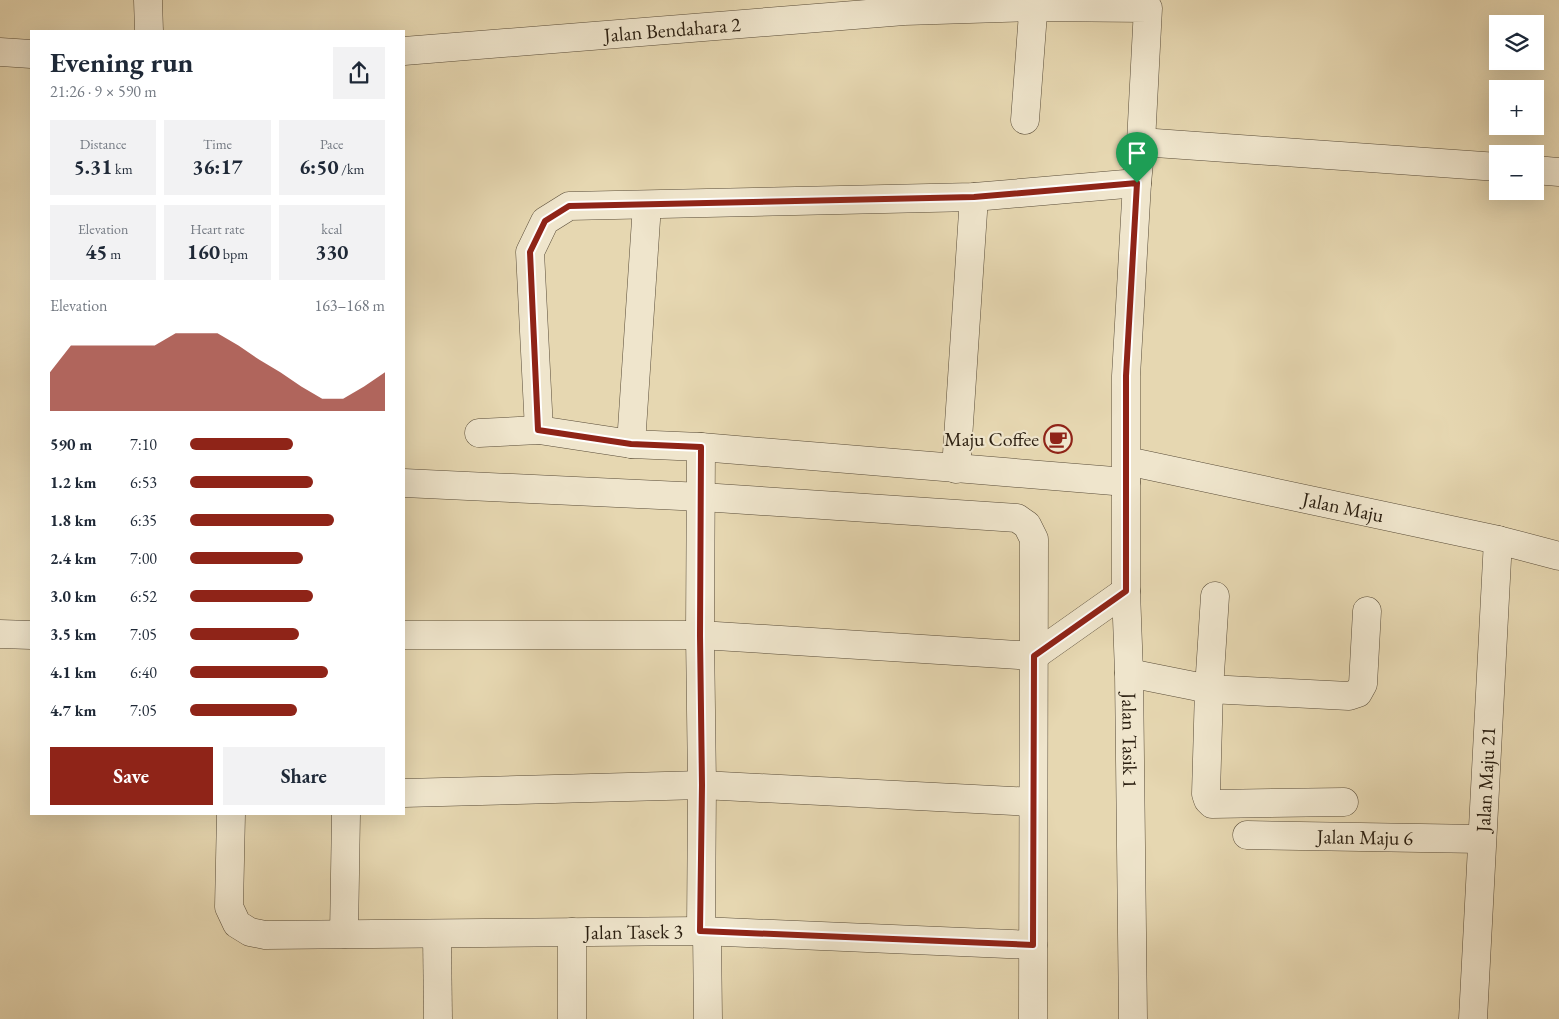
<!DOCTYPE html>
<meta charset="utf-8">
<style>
body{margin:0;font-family:"EB Garamond",serif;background:#f2f2f3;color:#1f2937;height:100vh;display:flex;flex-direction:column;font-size:19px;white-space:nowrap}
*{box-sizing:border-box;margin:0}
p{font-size:16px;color:#747a83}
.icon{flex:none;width:28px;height:28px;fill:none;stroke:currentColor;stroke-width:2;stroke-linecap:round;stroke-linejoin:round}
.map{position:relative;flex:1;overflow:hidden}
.details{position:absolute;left:30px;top:30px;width:375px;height:785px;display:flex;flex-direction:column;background:#fff;border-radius:0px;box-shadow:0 5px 20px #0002}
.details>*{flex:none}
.fabs{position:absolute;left:1489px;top:15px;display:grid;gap:10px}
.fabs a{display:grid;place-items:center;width:55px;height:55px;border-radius:0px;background:#fff;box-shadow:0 5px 20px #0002;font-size:25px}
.pin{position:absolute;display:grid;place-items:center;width:42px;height:42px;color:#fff;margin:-51px -21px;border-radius:50% 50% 50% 0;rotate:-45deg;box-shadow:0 0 5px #0007}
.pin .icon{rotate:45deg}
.round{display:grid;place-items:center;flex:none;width:52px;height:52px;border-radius:0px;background:#f2f2f3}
.overview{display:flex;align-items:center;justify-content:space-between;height:85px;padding:0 20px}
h1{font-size:28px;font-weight:700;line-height:38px}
.metrics{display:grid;grid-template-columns:repeat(3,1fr);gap:8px;height:85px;padding:5px 20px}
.metrics div{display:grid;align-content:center;border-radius:0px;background:#f2f2f3;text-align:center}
.metrics b{font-size:21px;font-weight:700}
.metrics small{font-size:14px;font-weight:400}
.metrics p{font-size:14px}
.chart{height:140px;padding:10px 20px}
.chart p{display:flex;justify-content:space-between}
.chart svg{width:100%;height:90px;margin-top:5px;fill:#8f2418;opacity:.7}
.primary-button{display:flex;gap:10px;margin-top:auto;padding:10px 20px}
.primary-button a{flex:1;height:58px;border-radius:0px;background:#8f2418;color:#fff;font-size:20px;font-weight:700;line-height:58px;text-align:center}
.primary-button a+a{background:#f2f2f3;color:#1f2937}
ul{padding:0 20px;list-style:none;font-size:16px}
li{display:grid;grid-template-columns:80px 60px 1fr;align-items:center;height:38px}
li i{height:12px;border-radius:6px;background:#8f2418}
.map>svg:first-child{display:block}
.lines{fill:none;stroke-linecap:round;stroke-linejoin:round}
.minor-casing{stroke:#594c38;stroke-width:29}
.minor{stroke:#efe5cc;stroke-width:28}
.route-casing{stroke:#fff;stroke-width:10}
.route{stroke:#8f2418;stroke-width:6}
.labels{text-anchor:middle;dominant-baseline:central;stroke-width:4.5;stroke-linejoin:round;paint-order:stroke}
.street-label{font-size:20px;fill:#2a1e10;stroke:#efe5cc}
.poi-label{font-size:20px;fill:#2a1e10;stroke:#efe5cc;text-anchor:end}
</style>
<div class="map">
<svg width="1559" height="1019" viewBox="0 0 1559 1019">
<rect width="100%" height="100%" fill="#e6d7b1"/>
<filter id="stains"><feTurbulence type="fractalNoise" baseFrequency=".004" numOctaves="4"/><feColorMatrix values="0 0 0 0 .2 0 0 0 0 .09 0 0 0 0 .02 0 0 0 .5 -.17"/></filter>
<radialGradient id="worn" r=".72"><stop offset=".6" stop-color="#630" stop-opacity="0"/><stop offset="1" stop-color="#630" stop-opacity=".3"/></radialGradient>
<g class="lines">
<defs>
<g id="minor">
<polyline points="148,0 149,31"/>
<path id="s1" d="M404,51l500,-40 129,-4 115,1 -7,134 -4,41 -11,193v215l3,82 4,346"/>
<polyline points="0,52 31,54"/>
<polyline points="1025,120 1034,0"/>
<polyline points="1141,142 1498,167"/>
<polyline points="1535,170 1559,172"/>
<polyline points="539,430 530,252 545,221 569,206 974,197 1137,183"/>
<polyline points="479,433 539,430 631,444 701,447 1126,482"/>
<polyline points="631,444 647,205"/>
<path id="s2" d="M1127,461l371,79 61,16"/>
<polyline points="956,469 974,197"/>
<polyline points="404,483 702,497 1017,518 1027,525 1034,539 1033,1019"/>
<polyline points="1215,596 1209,689 1206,794 1208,800 1212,804 1344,802"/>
<polyline points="0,634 31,635"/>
<polyline points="404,635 700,635 1034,656 1126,591"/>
<polyline points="1129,673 1209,689 1349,696 1358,693 1363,684 1367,611"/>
<polyline points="404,793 702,785 1033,802"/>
<path id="s3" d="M231,814l-2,93 8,17 13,8 15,3 436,-4 332,14"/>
<path id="s4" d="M1247,835l234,4"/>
<polyline points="701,931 702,785 700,635 701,447"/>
<polyline points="707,932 708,1019"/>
<polyline points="344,934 346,814"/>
<polyline points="437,935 438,1019"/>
<polyline points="572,1019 572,932"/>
<path id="s5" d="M1473,1019l25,-479"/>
</g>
</defs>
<use href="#minor" class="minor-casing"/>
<use href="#minor" class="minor"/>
</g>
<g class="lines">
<defs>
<polygon id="route" points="1137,183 1126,376 1126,591 1034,656 1033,945 700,931 702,785 700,636 701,447 631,444 538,430 530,252 545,221 569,206 974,197"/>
</defs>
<use href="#route" class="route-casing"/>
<use href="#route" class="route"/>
</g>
<defs>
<symbol id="cafe-ring" viewBox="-11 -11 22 22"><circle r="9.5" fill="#efe5cc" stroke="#8f2418" stroke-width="1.5"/><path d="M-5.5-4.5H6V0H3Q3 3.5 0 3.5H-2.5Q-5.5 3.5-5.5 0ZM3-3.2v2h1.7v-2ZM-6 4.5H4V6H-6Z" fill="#8f2418"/></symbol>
</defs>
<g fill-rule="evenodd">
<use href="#cafe-ring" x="1042" y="423" width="32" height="32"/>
</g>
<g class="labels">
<g class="street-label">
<text stroke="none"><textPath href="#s1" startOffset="269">Jalan Bendahara 2</textPath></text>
<text stroke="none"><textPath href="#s2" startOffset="221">Jalan Maju</textPath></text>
<text stroke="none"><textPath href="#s1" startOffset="1479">Jalan Tasik 1</textPath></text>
<text stroke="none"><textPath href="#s5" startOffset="240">Jalan Maju 21</textPath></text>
<text stroke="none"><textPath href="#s4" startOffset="118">Jalan Maju 6</textPath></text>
<text stroke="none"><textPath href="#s3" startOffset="511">Jalan Tasek 3</textPath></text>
</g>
<g class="poi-label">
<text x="1039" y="439">Maju Coffee</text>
</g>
</g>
<rect width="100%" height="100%" filter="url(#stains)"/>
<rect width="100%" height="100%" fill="url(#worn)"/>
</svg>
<div class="fabs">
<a><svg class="icon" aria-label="layers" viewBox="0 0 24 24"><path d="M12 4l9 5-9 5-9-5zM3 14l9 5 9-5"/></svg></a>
<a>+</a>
<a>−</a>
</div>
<div class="pin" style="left:1137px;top:183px;background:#1e9e55"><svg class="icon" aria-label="arrive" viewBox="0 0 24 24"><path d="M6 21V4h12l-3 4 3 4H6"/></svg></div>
<section class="details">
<div class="overview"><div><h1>Evening run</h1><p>21:26 · 9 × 590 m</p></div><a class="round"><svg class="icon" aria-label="share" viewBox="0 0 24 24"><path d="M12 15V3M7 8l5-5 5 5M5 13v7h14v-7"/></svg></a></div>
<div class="metrics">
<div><p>Distance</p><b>5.31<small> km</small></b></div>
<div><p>Time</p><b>36:17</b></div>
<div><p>Pace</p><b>6:50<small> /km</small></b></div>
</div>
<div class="metrics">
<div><p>Elevation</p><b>45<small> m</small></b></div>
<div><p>Heart rate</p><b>160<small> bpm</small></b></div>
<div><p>kcal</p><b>330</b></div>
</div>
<div class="chart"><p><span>Elevation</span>163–168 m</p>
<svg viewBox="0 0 160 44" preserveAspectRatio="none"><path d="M0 44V25L10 12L20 12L30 12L40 12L50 12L60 6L70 6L80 6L90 12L100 19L110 25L120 32L130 38L140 38L150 32L160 25V44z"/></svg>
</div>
<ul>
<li><b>590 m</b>7:10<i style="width:53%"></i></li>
<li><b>1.2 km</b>6:53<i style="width:63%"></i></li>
<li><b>1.8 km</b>6:35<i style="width:74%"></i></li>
<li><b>2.4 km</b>7:00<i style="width:58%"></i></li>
<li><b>3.0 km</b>6:52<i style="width:63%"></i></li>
<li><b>3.5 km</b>7:05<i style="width:56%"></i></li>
<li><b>4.1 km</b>6:40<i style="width:71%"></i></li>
<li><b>4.7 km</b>7:05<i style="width:55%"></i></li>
</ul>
<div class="primary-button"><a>Save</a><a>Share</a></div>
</section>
</div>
